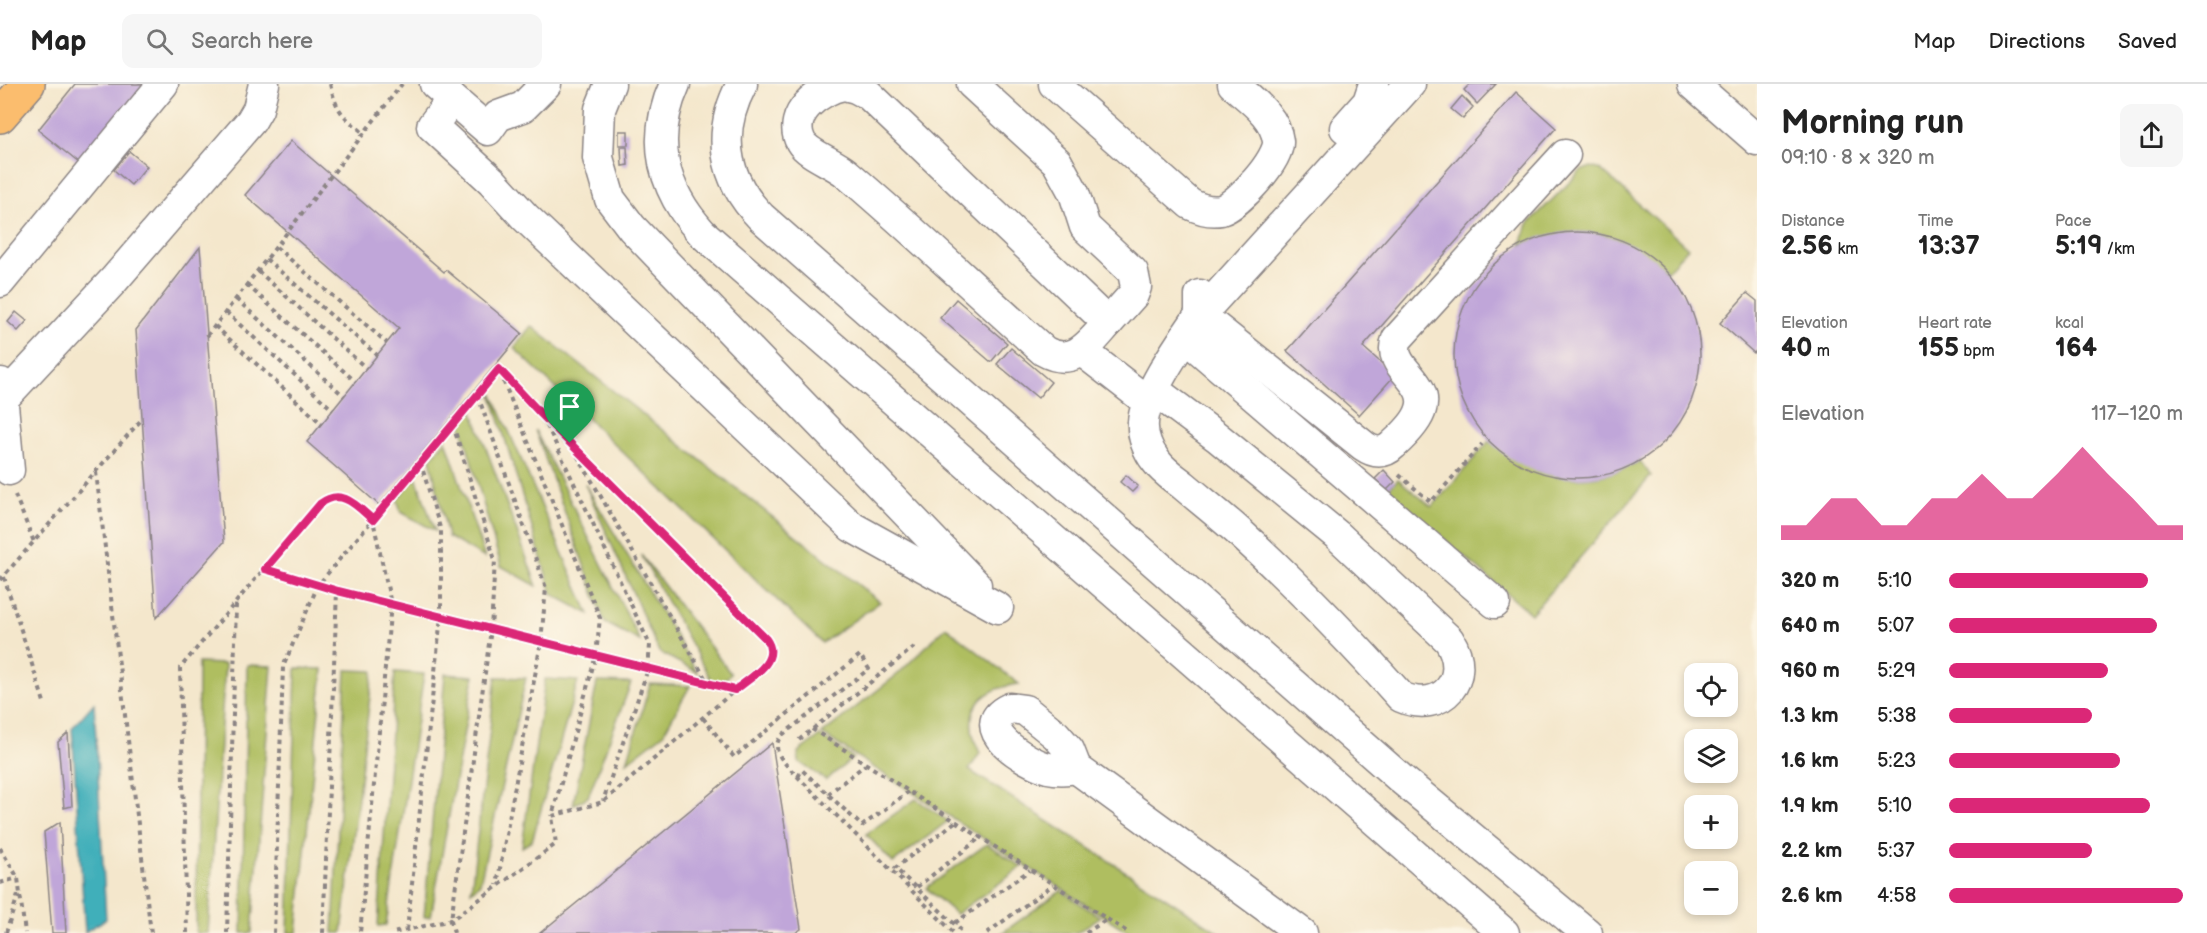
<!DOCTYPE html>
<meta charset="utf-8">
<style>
body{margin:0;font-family:"Balsamiq Sans",sans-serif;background:#f6f6f6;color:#222;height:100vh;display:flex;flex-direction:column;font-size:22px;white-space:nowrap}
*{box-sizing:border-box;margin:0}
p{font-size:20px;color:#767676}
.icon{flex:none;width:33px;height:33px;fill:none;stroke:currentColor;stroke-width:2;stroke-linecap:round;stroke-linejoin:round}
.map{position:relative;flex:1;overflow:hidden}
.details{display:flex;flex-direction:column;background:#fff;width:450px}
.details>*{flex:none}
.fabs{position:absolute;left:1684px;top:579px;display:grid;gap:12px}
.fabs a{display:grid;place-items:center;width:54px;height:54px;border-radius:12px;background:#fff;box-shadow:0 3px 9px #0003;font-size:30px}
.pin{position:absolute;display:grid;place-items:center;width:51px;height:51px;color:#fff;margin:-62px -26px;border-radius:50% 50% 50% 0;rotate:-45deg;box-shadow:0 0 6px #0007}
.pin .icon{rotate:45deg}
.round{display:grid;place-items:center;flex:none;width:63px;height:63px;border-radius:12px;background:#f6f6f6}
.summary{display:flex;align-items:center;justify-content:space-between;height:102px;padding:0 24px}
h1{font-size:33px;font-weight:600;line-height:45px}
.metrics{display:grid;grid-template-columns:repeat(3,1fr);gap:9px;height:102px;padding:6px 24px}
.metrics div{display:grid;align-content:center}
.metrics b{font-size:26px;font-weight:600}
.metrics small{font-size:16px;font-weight:400}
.metrics p{font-size:16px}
.chart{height:168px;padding:12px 24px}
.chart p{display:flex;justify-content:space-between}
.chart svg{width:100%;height:108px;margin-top:6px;fill:#db2777;opacity:.7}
ul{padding:0 24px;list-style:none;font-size:20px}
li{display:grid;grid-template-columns:96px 72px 1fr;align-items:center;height:45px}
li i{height:15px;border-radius:8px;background:#db2777}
header{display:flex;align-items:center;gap:36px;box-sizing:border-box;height:84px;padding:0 30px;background:#fff;border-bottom:2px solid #e0e0e0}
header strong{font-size:28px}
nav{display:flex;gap:33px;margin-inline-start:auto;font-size:21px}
.search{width:420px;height:54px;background:#f6f6f6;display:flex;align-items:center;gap:15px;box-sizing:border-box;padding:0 21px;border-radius:12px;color:#767676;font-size:22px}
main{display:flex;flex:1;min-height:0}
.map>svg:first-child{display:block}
.green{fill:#afbe61;stroke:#68704e;stroke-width:1.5}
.water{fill:#3fafba;stroke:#30687a;stroke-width:1.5}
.building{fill:#c0a6d9}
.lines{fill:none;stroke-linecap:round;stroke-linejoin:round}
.minor-casing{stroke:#8b8484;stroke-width:33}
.highway-casing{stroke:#8b8484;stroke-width:36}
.path{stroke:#8b8484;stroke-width:4;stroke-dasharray:4.5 4.5;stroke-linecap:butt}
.minor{stroke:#fff;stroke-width:30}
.highway{stroke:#fbbd6e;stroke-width:33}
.route-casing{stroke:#fff;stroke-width:12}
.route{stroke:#db2777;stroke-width:8}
</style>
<header>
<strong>Map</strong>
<div class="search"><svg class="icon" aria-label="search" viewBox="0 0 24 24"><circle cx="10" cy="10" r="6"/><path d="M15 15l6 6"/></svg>Search here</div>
<nav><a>Map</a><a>Directions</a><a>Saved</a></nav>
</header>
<main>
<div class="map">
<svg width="1757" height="849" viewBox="0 0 1757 849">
<rect width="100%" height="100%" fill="#fcf5e5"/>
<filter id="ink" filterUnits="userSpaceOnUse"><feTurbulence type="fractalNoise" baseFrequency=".0167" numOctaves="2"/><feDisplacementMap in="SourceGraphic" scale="12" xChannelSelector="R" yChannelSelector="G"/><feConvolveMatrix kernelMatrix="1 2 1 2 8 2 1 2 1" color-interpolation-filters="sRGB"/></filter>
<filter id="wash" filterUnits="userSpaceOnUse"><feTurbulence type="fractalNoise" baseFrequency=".008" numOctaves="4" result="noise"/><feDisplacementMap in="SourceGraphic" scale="24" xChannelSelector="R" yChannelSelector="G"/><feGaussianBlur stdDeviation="1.35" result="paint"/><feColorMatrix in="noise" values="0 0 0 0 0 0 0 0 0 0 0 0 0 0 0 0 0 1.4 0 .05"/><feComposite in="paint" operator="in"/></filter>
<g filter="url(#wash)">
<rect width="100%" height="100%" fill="#f4e7cc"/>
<g class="green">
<path d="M1591,83l10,3 87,78 -21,23c-46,-41 -89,-49 -146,-26l7,-21 53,-53z"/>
<polygon points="531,242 880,518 822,559 514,264"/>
<polygon points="489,302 589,530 552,510"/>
<polygon points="472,326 537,502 501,482 460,337"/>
<polygon points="535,346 640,557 605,539"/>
<polygon points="446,356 485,474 448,453 430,375"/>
<path d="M1489,357c46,40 96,49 151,20l11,15 -120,138 -144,-124 11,-11 34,28z"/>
<polygon points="416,393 435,447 401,428 397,415"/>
<polygon points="585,400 697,588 659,568"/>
<polygon points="641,471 731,590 720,599 711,596"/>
<path d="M946,543l73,57c-42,5 -59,30 -39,69l-11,17 251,163h-90l-308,-199 76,-60z"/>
<polygon points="198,579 225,580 208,849 196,849"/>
<polygon points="247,581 272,582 252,849 242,849"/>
<polygon points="296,584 323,585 297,849 288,849"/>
<polygon points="346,586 373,587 342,849 333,849"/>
<polygon points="395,588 424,590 386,841 378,842"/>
<polygon points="445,590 474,592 431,832 424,833"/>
<polygon points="496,593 526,594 480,799 471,807"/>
<polygon points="545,595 578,597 532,757 522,763"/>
<polygon points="597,598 631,599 588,713 573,721"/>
<polygon points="650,600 690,602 663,650 627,678"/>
<polygon points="820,652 853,674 826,696 799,678 798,668"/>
<polygon points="916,715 948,737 893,779 866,750"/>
<polygon points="987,760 1022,783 956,830 926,804"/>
<polygon points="1061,807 1100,833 1076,849 1002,849"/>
</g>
<polygon class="water" points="94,619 106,835 85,848 72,644"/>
<g id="blocks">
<g class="building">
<polygon points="75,0 153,0 85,84 38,46"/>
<polygon points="1470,0 1496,0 1477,20 1464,6"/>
<polygon points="1516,8 1556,44 1363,263 1395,291 1359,331 1287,267"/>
<polygon points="1462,12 1473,23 1463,35 1451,25"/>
<rect x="619" y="47" width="9" height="14"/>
<polygon points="291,57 444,188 446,186 522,249 379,421 307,358 399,244 245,111"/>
<polygon points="621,63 627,63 628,81 622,82"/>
<polygon points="129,67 147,82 131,101 114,86"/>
<circle cx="1577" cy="271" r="123"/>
<polygon points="200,163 224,458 156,534 136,246"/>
<polygon points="1747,209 1757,217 1757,266 1754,269 1720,239"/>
<polygon points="956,215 1007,259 991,278 940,234"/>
<polygon points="16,228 27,237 18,247 8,238"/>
<polygon points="1011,264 1051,298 1038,314 997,280"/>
<polygon points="1384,386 1395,398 1387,406 1375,395"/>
<polygon points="1126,391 1138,402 1132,408 1120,398"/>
<polygon points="68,649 72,722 64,724 58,658"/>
<polygon points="772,659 801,845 795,849 540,849"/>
<polygon points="60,738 66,849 52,849 44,748"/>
</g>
</g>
</g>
<g filter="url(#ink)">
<use href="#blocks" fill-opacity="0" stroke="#8b8484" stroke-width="1.5"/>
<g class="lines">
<defs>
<g id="minor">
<polyline points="435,0 488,46 498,32 523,23 546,0"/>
<polyline points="610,0 600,25 598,74 610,115 632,144 976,501"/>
<path d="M675,0c-25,56 -13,105 27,149l802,700"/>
<path d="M742,0c-26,49 -19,94 19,133l639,561 187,155"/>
<polyline points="972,0 1057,78 1074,109 1085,143 1133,188 1136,203 1133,211 1108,239"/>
<path d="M1054,0l136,120c10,5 20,8 31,6 17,-5 59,-51 57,-69 -3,-25 -27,-41 -45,-57"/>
<polyline points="1693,0 1757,56"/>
<path d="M844,1l12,3 13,7 239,228c-18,20 -34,45 -64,28 -66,-59 -131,-121 -198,-178 -12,-10 -38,-19 -45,-31 -15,-28 19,-53 43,-57z"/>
<polyline points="452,15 432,42 492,97 525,133 852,443 998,524"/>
<polyline points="1345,44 1368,18 1374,0"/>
<polyline points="0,198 163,0"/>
<path d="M1200,211v20l164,131c10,7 20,8 29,-1 10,-9 25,-24 28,-36 9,-29 -36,-41 -24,-70l168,-184"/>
<polyline points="1185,253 1495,519"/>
<polyline points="1082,267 1148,318"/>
<polyline points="1,299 9,386"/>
<path d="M1154,306l63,47 120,98 112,105c24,38 -7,75 -48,57 -52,-58 -105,-113 -162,-165 -18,-16 -37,-31 -56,-47 -9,-7 -20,-14 -27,-24 -8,-10 -14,-25 -13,-38 1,-29 40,-83 57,-108l210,-231"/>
<polyline points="0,318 114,196 251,37 258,25 264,0"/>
<path d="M1010,624l15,2 31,25 13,15 7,18c-10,2 -19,2 -28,0 -22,-6 -80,-41 -38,-60z"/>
<polyline points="1076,684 1302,849"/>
</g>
<polyline id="highway" points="0,32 28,0"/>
</defs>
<use href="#minor" class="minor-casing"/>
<use href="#highway" class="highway-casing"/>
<g class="path">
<path d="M330,0c7,29 13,32 35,50"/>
<polyline points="276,163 387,259"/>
<polyline points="266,175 377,271"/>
<polyline points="258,187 367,285"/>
<polyline points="247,201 356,298"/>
<polyline points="236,215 344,312"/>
<polyline points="226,228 333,326"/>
<polyline points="215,242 322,340"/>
<polyline points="207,252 402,0"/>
<polyline points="500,289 600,534 596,571 552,732"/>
<polyline points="478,312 546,504 541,558 497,801"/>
<polyline points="543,333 650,561 648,585 603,717"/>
<polyline points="453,341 495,476 491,545 451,836 454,849"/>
<polyline points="573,364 708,599"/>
<polyline points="96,388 151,849"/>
<polyline points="1399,391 1431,418 1482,360"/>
<polyline points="15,411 34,458"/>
<polyline points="265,485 337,507 735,606"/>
<polyline points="4,493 44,618"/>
<polyline points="0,496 142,335"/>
<path d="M703,634l31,39 126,-102 9,14 -87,66c-14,16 5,30 16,42l156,156"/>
<polyline points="812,645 1129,849"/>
<polyline points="799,656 914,563"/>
<polyline points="798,693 802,686 862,742 908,708"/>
<polyline points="828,710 865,681"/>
<polyline points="955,738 895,784 964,849"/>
<polyline points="0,764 18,794 25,849"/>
<polyline points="0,799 18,794"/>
<polyline points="917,803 980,754"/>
<polyline points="955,839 1030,786"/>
<polyline points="407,846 441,532 441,447 421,380"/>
<polyline points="6,849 19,808"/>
<polyline points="187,849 180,584 319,420 330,414 343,413 349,415 373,436 391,520 360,849"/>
<polyline points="227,849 236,520"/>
<path d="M274,849l9,-266 35,-82 181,-216 42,45 225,225c6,8 6,16 0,25l-163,138 -51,14 4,28 -105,76 -58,13"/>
<polyline points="323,849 337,507"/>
<polyline points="987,849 1053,801"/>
<polyline points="1086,849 1107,835"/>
</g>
<use href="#minor" class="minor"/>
<use href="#highway" class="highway"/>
</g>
</g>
<g class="lines" filter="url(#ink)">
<defs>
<path id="route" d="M499,285l42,45 225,225c16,22 -16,39 -31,51l-397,-99 -73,-22 55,-65c22,-17 37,2 53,16z"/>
</defs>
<use href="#route" class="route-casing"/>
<use href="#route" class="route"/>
</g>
</svg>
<div class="fabs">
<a><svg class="icon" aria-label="locate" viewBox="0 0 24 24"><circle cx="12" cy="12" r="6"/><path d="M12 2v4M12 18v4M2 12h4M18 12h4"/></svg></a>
<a><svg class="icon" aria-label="layers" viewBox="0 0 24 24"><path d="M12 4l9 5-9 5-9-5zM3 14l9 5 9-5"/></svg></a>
<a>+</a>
<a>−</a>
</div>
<div class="pin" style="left:570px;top:359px;background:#1e9e55"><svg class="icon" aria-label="arrive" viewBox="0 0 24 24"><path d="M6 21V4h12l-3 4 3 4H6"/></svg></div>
</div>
<section class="details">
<div class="summary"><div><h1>Morning run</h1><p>09:10 · 8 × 320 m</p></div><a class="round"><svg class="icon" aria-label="share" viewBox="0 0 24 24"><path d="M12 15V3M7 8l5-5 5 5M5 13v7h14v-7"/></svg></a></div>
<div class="metrics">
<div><p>Distance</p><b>2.56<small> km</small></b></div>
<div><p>Time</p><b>13:37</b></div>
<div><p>Pace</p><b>5:19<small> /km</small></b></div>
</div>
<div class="metrics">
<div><p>Elevation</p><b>40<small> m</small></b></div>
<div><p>Heart rate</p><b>155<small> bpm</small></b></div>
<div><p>kcal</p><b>164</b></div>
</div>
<div class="chart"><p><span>Elevation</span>117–120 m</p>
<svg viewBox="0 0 160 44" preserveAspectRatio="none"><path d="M0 44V38L10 38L20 27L30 27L40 38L50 38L60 27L70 27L80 17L90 27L100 27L110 17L120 6L130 17L140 27L150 38L160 38V44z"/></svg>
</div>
<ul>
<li><b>320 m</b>5:10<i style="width:85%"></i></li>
<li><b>640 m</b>5:07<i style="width:89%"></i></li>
<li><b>960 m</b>5:29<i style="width:68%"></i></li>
<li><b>1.3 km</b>5:38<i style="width:61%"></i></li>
<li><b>1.6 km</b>5:23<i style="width:73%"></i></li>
<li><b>1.9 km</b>5:10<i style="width:86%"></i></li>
<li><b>2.2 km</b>5:37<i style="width:61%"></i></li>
<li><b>2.6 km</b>4:58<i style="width:100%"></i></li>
</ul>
</section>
</main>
